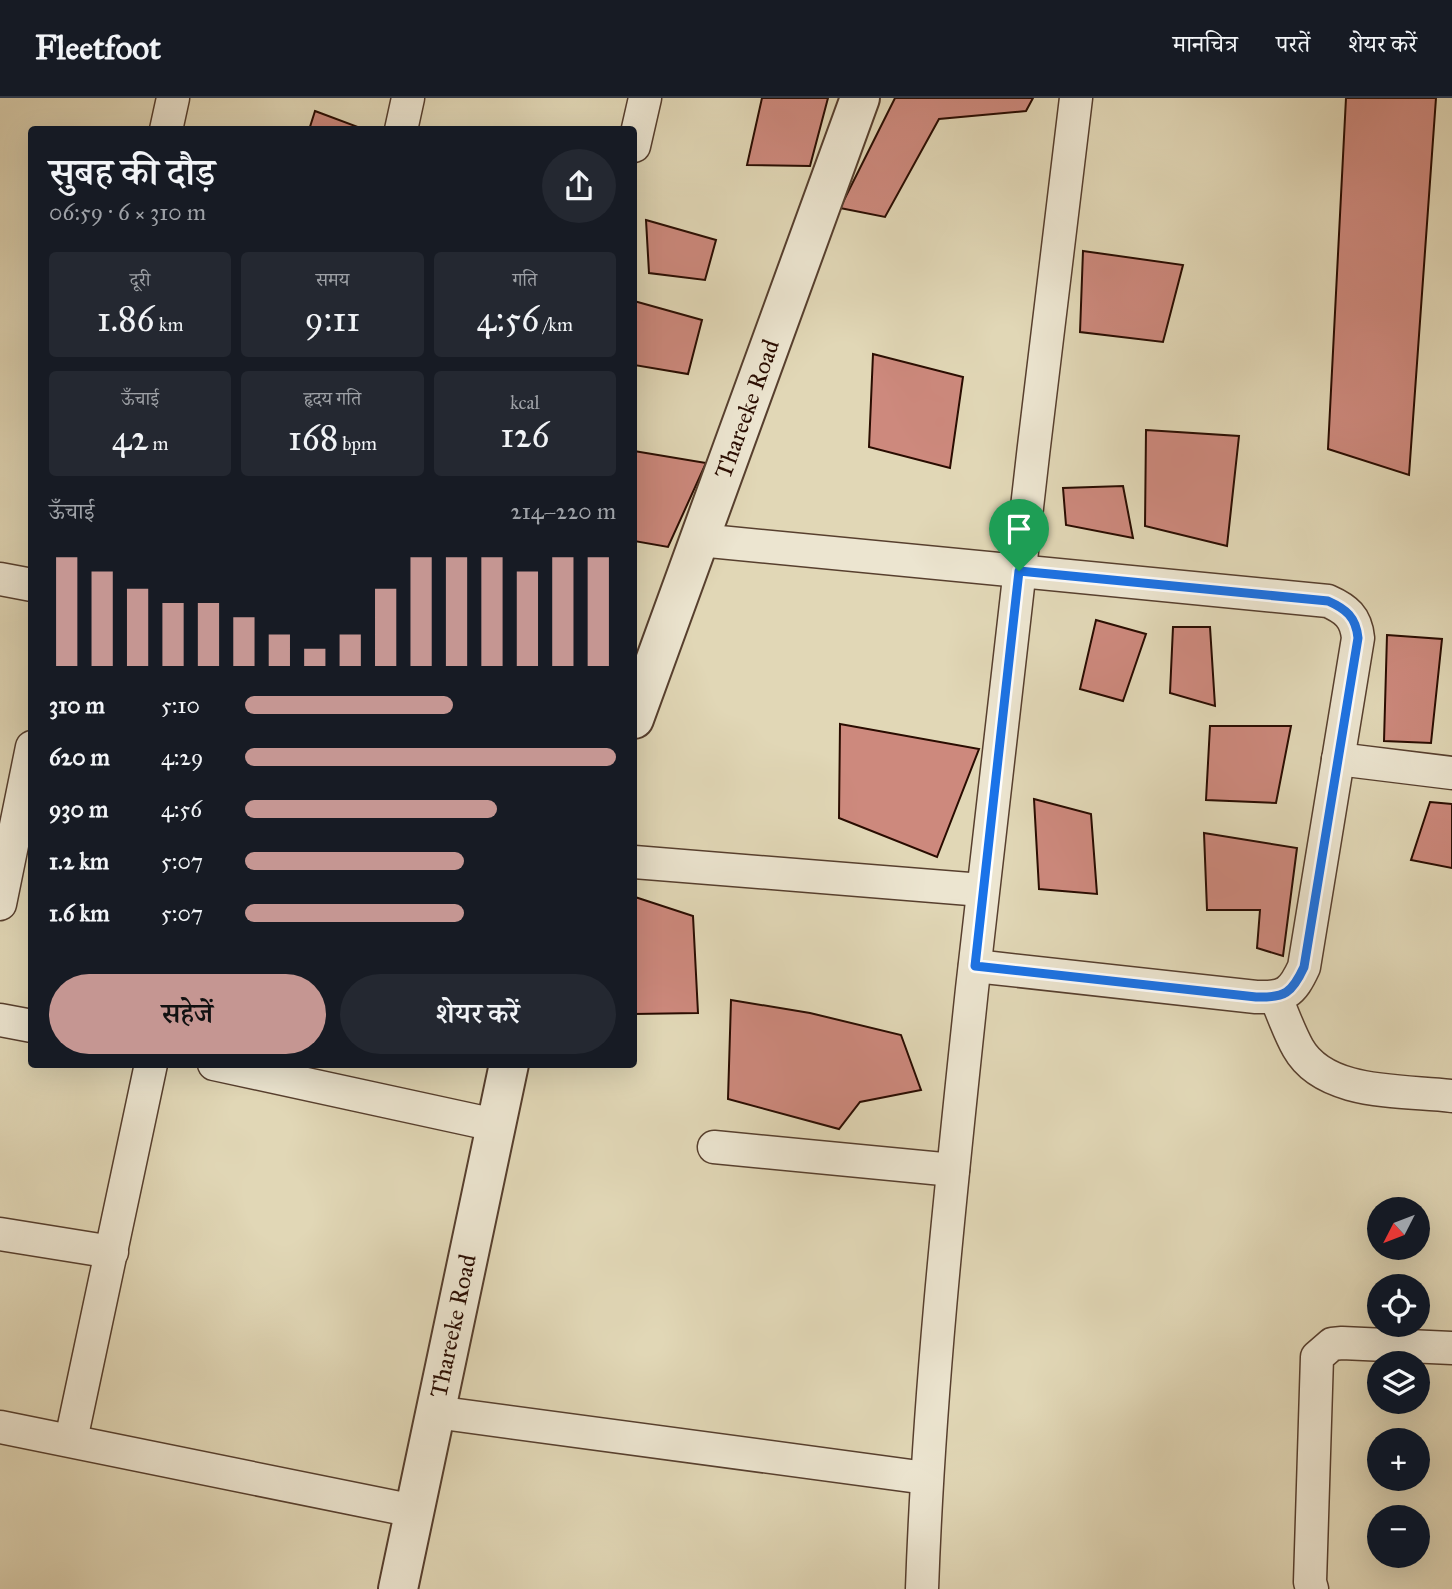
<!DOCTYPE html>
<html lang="hi">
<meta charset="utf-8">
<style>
body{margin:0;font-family:"IM FELL Great Primer","Noto Serif Devanagari",serif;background:#242831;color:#f1f3f6;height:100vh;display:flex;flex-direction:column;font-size:26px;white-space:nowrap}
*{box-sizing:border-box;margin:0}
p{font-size:23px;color:#9ea1a6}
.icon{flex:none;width:38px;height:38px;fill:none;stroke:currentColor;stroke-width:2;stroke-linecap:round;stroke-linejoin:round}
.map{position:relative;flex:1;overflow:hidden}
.side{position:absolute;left:28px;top:28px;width:609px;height:942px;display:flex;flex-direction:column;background:#171b24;border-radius:7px;box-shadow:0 7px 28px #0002}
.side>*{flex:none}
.needle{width:46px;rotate:228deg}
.fabs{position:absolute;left:1367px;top:1099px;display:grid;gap:14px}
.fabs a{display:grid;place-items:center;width:63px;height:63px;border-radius:50%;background:#171b24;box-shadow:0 7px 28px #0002;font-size:35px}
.pin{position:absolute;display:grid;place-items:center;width:60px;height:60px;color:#fff;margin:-72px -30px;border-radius:50% 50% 50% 0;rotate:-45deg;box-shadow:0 0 7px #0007}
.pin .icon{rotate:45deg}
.round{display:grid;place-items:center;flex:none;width:74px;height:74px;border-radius:37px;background:#242831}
.summary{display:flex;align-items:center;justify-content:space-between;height:119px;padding:0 21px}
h1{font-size:38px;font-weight:600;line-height:52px}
.stats{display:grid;grid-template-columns:repeat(3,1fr);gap:10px;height:119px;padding:7px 21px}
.stats div{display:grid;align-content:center;border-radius:7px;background:#242831;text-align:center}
.stats b{font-size:35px;font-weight:600}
.stats small{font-size:19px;font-weight:400}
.stats p{font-size:19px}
.chart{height:196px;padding:14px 21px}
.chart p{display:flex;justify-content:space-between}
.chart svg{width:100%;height:126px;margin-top:7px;stroke:#c59692;stroke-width:6}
.button{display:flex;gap:14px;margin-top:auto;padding:14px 21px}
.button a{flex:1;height:80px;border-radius:42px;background:#c59692;color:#111;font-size:28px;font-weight:600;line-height:80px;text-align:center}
.button a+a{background:#242831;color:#f1f3f6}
ul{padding:0 21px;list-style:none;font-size:23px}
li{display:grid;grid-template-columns:112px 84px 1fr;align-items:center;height:52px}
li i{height:18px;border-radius:9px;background:#c59692}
header{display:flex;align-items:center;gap:42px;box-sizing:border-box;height:98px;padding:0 35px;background:#171b24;border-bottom:2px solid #363941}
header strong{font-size:33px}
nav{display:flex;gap:38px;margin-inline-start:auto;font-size:24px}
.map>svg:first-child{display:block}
.building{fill:#cd897d;stroke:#290c01;stroke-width:2}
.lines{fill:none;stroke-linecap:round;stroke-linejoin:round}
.minor-casing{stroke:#573f2e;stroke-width:35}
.tertiary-casing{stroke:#573f2e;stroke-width:42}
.minor{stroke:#ece5d0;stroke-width:32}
.tertiary{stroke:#ece5d0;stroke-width:38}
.route-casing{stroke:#fff;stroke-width:14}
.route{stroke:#1a73e8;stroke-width:9}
.labels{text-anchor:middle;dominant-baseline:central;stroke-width:6;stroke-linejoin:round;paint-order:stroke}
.street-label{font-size:24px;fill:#290c01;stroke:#ece5d0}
</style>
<header>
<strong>Fleetfoot</strong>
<nav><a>मानचित्र</a><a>परतें</a><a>शेयर करें</a></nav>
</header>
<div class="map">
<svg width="1452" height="1491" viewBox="0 0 1452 1491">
<rect width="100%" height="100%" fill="#e1d7b6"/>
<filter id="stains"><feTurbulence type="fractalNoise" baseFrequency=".00286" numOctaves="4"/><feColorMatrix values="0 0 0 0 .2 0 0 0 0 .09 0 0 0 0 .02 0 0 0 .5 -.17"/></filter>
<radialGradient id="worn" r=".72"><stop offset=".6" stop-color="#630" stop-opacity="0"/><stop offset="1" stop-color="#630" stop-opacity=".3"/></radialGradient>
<g class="building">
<polygon points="762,0 828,0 810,68 747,67"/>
<polygon points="895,0 1033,0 1026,13 939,21 885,119 840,110"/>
<polygon points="1346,0 1436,0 1409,377 1328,351"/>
<polygon points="315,13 358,29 357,32 309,32"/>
<polygon points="646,122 716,142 705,182 649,175"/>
<polygon points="1083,153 1183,167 1163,244 1080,234"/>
<polygon points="634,203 702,222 688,276 634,267"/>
<polygon points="873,256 963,279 950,370 869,349"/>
<polygon points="1146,332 1239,338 1227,448 1145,428"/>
<polygon points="634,353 706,365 668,449 634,443"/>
<polygon points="1123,388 1133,440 1066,427 1063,390"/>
<polygon points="1096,522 1146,536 1123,603 1080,591"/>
<polygon points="1173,529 1210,529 1215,608 1170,595"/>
<polygon points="1387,537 1442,541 1431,645 1384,643"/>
<polygon points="840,626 979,651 937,759 839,720"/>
<polygon points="1210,628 1291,628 1276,705 1206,702"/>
<polygon points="1034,701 1091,716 1097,796 1039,791"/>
<polygon points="1430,704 1452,706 1452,770 1411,762"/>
<polygon points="1204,735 1297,750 1283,858 1257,850 1260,812 1207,812"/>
<polygon points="635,799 693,818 698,915 634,916"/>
<polygon points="731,902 810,915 901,937 921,992 860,1004 839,1031 728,1001"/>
</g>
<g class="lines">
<defs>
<g id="minor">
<polyline points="166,32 173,0"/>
<polyline points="401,32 408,0"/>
<polyline points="634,48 645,0"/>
<path d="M699,442l629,61c18,8 28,16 30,37l-54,329c-12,26 -19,31 -48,30l-281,-31"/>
<polyline points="0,481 32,487"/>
<polyline points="1338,661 1452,675"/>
<polyline points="634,764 982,792"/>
<polyline points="0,806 32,649"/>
<path d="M1276,900c7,16 13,34 22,50 27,48 105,42 154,48"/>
<polyline points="0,922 32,928"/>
<polyline points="214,966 495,1027"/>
<polyline points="714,1049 953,1072"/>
<polyline points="0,1136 112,1154"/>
<polyline points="435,1314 926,1380"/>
<polyline points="0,1329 414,1413"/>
<polyline points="71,1342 151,966"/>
<path d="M922,1491c7,-201 29,-401 50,-600 32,-298 68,-594 104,-891"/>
<polyline points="1312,1491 1310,1484 1317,1259 1332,1246 1342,1245 1452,1250"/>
</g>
<g id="tertiary">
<polyline points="634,621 860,0"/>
<polyline points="398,1491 509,966"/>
</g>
</defs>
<use href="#minor" class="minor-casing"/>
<use href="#tertiary" class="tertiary-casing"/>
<use href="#minor" class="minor"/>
<use href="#tertiary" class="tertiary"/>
</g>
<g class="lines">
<defs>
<path id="route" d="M1019,473l309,30c18,8 28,16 30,37l-54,329c-12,26 -19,31 -48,30l-281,-31z"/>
</defs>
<use href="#route" class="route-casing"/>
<use href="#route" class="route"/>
</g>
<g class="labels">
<g class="street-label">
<text transform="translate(747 311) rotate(-70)">Thareeke Road</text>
<text transform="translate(453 1228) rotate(-78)">Thareeke Road</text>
</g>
</g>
<rect width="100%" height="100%" filter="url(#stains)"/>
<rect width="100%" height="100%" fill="url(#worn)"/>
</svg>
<div class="fabs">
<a><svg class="needle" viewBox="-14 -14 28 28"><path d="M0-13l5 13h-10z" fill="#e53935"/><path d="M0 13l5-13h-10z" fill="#9ea1a6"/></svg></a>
<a><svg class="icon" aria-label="locate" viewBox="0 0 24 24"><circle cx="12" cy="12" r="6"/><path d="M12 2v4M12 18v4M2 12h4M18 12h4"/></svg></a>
<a><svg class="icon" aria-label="layers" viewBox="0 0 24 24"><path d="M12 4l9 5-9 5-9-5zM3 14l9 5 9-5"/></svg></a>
<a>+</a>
<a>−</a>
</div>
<div class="pin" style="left:1019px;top:473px;background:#1e9e55"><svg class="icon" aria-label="arrive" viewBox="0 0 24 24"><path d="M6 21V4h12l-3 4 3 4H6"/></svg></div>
<section class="side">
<div class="summary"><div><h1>सुबह की दौड़</h1><p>06:59 · 6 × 310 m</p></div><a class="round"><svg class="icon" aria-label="share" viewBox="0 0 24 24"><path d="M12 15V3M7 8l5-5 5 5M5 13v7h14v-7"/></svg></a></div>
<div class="stats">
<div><p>दूरी</p><b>1.86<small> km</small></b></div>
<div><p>समय</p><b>9:11</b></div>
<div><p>गति</p><b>4:56<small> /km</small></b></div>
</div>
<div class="stats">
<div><p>ऊँचाई</p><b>42<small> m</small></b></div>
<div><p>हृदय गति</p><b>168<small> bpm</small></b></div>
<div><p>kcal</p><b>126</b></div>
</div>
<div class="chart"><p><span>ऊँचाई</span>214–220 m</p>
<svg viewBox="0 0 160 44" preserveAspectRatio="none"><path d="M5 44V6M15 44V11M25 44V17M35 44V22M45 44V22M55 44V27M65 44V33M75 44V38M85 44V33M95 44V17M105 44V6M115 44V6M125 44V6M135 44V11M145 44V6M155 44V6"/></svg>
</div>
<ul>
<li><b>310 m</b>5:10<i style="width:56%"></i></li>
<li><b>620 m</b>4:29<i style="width:100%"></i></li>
<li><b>930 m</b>4:56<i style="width:68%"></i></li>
<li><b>1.2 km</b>5:07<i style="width:59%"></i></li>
<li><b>1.6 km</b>5:07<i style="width:59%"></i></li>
</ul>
<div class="button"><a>सहेजें</a><a>शेयर करें</a></div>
</section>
</div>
